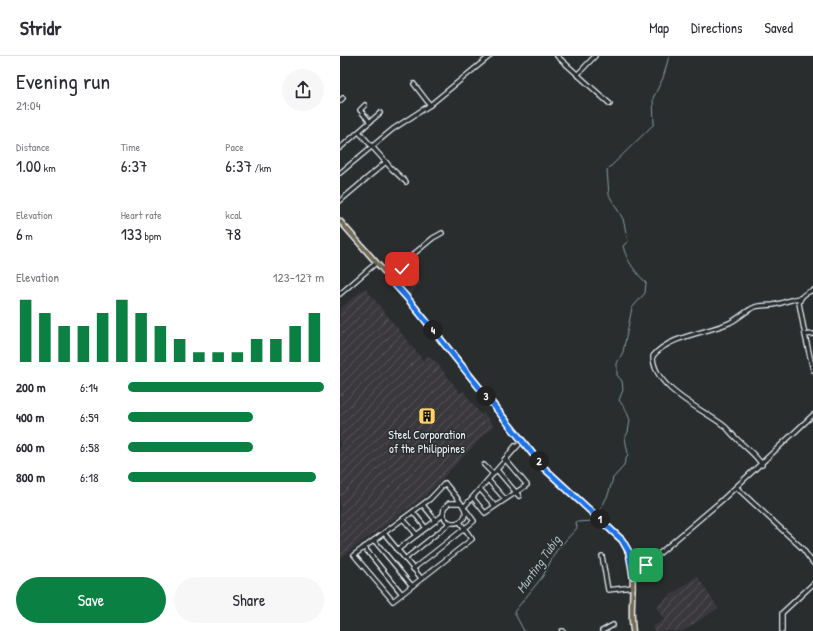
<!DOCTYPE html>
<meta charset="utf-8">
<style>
body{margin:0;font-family:"Patrick Hand",sans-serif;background:#f7f7f7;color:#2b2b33;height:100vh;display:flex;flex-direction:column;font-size:15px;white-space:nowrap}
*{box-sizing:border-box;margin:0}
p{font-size:13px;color:#7c7c81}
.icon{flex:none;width:22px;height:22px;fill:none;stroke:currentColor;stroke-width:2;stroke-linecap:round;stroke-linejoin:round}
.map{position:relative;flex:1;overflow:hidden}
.side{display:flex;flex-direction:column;background:#fff;width:340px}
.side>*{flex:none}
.pin{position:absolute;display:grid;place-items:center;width:34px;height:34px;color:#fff;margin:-17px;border-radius:8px;box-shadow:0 2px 6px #0006}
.km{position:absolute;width:20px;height:20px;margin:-10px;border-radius:50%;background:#222;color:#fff;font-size:11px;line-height:20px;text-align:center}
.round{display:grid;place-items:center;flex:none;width:42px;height:42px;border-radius:21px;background:#f7f7f7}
.overview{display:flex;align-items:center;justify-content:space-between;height:68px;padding:0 16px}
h1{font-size:22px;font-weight:600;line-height:30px}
.metrics{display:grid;grid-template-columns:repeat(3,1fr);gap:6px;height:68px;padding:4px 16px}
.metrics div{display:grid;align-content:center}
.metrics b{font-size:17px;font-weight:600}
.metrics small{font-size:11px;font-weight:400}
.metrics p{font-size:11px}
.chart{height:112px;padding:8px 16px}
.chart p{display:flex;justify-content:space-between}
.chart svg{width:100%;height:72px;margin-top:4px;stroke:#0b8043;stroke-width:6}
.action{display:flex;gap:8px;margin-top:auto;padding:8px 16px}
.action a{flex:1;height:46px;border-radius:24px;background:#0b8043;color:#fff;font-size:16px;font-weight:600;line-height:46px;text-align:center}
.action a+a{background:#f7f7f7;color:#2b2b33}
ul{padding:0 16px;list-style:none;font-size:13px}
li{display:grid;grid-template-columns:64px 48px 1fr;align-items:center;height:30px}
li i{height:10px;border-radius:5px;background:#0b8043}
header{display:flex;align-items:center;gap:24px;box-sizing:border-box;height:56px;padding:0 20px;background:#fff;border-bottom:1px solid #e1e1e2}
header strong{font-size:19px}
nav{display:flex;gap:22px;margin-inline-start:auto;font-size:14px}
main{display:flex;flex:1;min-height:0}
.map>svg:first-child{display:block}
.built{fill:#3b393e}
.industrial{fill:url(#industrial-furrows)}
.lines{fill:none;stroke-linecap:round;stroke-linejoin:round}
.stream{stroke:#879ca3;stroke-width:1}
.minor-casing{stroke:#e8f1f8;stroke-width:6}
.major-casing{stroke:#e8f1f8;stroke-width:7}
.minor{stroke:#2a2d2e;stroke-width:3.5}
.major{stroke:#756b52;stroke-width:4}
.route-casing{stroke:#fff;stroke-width:8}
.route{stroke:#1a73e8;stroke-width:5}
.labels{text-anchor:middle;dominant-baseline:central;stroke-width:3;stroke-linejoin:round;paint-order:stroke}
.poi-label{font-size:12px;fill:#e8f1f8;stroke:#2a2d2e}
.water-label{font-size:13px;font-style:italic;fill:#a7b8bf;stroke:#2a2d2e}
</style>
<header>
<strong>Stridr</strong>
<nav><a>Map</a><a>Directions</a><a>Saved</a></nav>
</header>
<main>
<section class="side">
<div class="overview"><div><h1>Evening run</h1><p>21:04</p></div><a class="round"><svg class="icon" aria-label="share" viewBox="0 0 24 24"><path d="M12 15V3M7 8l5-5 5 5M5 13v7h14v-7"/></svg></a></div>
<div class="metrics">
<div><p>Distance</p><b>1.00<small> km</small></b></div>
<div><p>Time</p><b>6:37</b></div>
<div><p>Pace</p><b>6:37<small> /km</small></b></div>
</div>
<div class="metrics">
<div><p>Elevation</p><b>6<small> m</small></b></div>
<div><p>Heart rate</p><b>133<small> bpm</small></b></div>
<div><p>kcal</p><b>78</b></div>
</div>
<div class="chart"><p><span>Elevation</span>123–127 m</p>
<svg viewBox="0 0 160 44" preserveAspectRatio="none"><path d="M5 44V6M15 44V14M25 44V22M35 44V22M45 44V14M55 44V6M65 44V14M75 44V22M85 44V30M95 44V38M105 44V38M115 44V38M125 44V30M135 44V30M145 44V22M155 44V14"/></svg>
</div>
<ul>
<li><b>200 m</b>6:14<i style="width:100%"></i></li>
<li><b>400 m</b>6:59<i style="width:64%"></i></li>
<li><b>600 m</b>6:58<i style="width:64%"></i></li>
<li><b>800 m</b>6:18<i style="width:96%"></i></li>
</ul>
<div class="action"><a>Save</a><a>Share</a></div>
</section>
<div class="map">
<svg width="473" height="575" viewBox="0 0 473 575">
<defs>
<pattern id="industrial-furrows" width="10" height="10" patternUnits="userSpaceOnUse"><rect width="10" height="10" fill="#3b393e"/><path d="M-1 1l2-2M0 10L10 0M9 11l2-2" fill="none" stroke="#57565b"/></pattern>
</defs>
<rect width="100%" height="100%" fill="#2a2d2e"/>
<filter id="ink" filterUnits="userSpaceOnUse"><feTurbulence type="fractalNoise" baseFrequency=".025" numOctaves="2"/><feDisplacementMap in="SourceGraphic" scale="8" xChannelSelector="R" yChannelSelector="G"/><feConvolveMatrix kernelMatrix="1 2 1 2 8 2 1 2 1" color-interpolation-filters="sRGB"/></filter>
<g filter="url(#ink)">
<polygon class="built" points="72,216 81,227 70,239 60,227"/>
<g class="industrial">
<polygon points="25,232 83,304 88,300 96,306 120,337 123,335 141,359 144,357 153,370 85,440 0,502 0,253"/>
<polygon points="357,520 378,552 343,575 315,575 312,571 324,564 316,550"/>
</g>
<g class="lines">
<g class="stream">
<path d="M257,460l11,-21 5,-17 10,-11 5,-13 -3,-16 3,-6 2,-12 -4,-10 -7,-10 4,-10 -1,-9 -5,-6v-12l6,-11 9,-44 13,-15 1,-10c-11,-12 -19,-21 -23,-37l5,-5 -5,-22 -14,-24 -2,-25 47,-46 -1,-26 10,-20 6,-22"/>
<polyline points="184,575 174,556 203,520 216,495 237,472 236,466 254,465 256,462"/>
</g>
<defs>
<g id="minor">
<polyline points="217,0 270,48"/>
<polyline points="237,19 255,0"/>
<polyline points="74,28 90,49"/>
<polyline points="0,45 3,42"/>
<polyline points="25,49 20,54 30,66"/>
<polyline points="19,76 52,113 66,126"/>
<polyline points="0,92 40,57"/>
<polyline points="0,117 53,73 90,49 150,0"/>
<polyline points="0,145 46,106"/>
<polyline points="50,223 63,213 70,201 93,182 102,177"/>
<polyline points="0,238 36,207"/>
<polyline points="473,278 465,279 473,314"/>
<path d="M465,279l-6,-32c2,-8 7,-10 14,-13"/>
<polyline points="164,404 175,390"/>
<polyline points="144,409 153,418"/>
<path d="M422,409c-7,-12 -19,-19 -28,-29 -4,-3 -6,-8 -11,-11 -21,-16 -70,-37 -70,-69 16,-20 53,-23 76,-33 9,-4 16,-12 26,-16 6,-2 12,-1 18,-2 10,-2 18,-6 27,-7"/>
<polyline points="157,414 179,440"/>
<polyline points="148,424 165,443"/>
<polyline points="396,431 462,492 473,507"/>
<polyline points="140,433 155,450"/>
<polyline points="133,442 145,457 187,429 165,403"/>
<path d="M120,447h-11l-5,5 -1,7c5,15 28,7 21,-7 -3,-7 -14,-18 -19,-25l-15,16 -76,56 39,46 79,-62 -12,-17"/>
<polyline points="83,449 96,465"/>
<polyline points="124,451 182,385"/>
<polyline points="73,456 86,472"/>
<polyline points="63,463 77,479"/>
<polyline points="44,477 81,522"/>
<polyline points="34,484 72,530"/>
<polyline points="24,491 62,538"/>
<polyline points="57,494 103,459"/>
<polyline points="262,500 268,534 293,531"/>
<polyline points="65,503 110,467"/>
<polyline points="73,513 134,465 126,454"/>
<polyline points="293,520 381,445 473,359"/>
<polyline points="222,575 223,575"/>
<polyline points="262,575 273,569"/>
<polyline points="442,575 442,557 473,528"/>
</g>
<path id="major" d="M0,165l69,79 135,168 78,72c19,30 6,58 11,91"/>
</defs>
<use href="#minor" class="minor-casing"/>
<use href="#major" class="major-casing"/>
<use href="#minor" class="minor"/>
<use href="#major" class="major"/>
</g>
</g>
<g class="lines" filter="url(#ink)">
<defs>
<polyline id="route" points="62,213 50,223 69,244 204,412 282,484 289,496 293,520 306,509"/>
</defs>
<use href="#route" class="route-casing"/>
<use href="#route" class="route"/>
</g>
<defs>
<symbol id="building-square" viewBox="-11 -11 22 22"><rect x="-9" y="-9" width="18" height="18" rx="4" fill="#ffd166" stroke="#2a2d2e"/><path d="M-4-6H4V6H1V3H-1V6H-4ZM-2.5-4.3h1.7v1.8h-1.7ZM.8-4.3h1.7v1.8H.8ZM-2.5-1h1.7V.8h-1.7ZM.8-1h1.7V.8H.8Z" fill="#111"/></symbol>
</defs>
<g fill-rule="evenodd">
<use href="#building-square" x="77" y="350" width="20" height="20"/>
</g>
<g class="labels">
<g class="poi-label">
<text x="87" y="378">Steel Corporation<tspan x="87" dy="14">of the Philippines</tspan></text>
</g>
<g class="water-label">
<text transform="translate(198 508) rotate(-55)">Munting Tubig</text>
</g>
</g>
</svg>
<div class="pin" style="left:306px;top:509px;background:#1e9e55"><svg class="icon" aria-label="arrive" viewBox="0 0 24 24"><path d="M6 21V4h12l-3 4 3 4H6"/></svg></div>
<div class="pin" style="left:62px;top:213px;background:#d93025"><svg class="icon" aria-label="check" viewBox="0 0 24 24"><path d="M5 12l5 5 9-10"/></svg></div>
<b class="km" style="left:260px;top:463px">1</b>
<b class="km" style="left:199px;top:405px">2</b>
<b class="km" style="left:146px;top:340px">3</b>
<b class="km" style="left:93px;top:274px">4</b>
</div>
</main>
